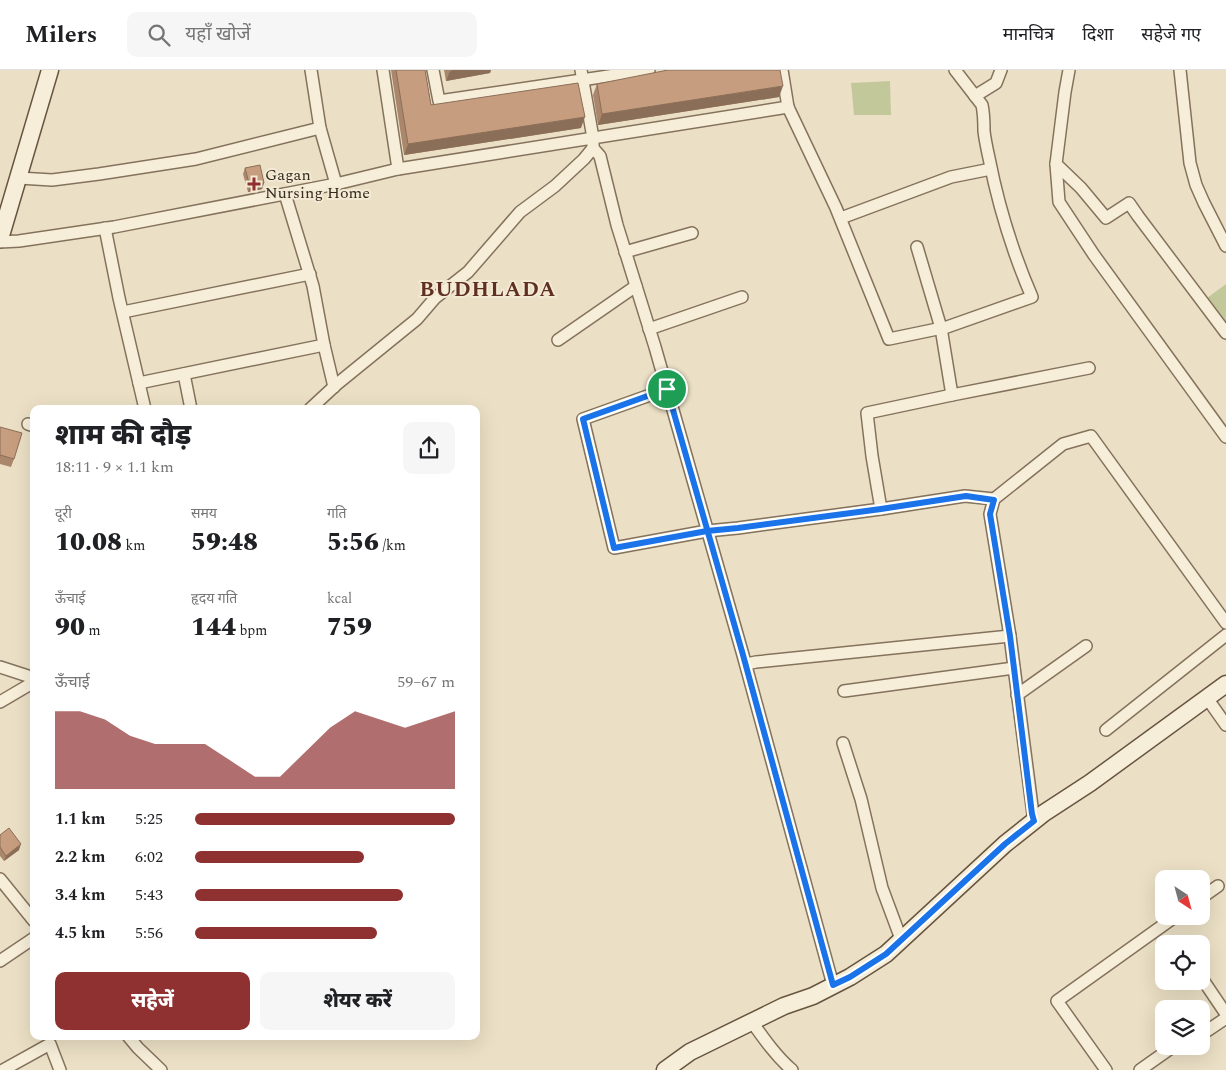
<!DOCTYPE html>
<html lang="hi">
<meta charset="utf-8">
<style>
body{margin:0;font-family:Spectral,"Noto Sans Devanagari",serif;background:#f6f6f6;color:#202124;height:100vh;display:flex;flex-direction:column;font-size:19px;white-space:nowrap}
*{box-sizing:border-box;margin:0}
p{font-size:16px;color:#757577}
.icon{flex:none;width:28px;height:28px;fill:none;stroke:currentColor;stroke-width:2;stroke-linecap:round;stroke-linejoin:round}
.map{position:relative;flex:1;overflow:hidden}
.drawer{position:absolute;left:30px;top:335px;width:450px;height:635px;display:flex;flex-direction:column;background:#fff;border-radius:10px;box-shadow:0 5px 20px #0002}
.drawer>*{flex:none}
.needle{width:32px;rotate:144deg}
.controls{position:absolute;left:1155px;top:800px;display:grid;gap:10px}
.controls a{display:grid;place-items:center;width:55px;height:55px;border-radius:10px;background:#fff;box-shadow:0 5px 20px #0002;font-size:25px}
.pin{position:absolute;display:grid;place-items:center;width:42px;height:42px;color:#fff;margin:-21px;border:2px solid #fff;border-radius:50%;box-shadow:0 1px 5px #0007}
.round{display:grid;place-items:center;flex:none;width:52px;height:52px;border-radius:10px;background:#f6f6f6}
.headline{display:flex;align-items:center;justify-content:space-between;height:85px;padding:0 25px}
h1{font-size:28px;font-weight:800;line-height:38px}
.stats{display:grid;grid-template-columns:repeat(3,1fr);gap:8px;height:85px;padding:5px 25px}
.stats div{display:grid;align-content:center}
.stats b{font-size:25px;font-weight:800}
.stats small{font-size:14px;font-weight:400}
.stats p{font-size:14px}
.chart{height:140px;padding:10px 25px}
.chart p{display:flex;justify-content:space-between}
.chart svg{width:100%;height:90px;margin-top:5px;fill:#8f3131;opacity:.7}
.cta{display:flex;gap:10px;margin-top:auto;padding:10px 25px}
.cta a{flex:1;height:58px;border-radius:10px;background:#8f3131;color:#fff;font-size:20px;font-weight:800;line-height:58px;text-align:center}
.cta a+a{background:#f6f6f6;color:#202124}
ul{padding:0 25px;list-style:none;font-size:16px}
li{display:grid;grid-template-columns:80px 60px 1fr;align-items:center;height:38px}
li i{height:12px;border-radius:6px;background:#8f3131}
header{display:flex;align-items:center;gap:30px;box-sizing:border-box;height:70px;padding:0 25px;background:#fff;border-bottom:1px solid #e0e0e0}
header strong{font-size:24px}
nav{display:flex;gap:28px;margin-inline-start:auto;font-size:18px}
.search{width:350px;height:45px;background:#f6f6f6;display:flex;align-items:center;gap:12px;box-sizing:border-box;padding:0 18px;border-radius:10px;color:#757577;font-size:19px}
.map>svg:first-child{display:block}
.green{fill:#c2c89a}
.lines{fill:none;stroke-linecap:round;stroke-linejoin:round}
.street-casing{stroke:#85725d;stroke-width:14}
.secondary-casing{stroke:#675440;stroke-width:19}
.street{stroke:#f6eed8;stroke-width:11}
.secondary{stroke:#f6eed8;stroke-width:16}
.wall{fill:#aa876c}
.shaded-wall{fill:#8b6e58}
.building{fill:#c69d7e;stroke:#8b6e58}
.route-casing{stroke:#fff;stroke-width:10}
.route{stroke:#1a73e8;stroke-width:6}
.poi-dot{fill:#8f3131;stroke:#f3ead4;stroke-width:2}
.labels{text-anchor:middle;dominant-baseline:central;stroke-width:4;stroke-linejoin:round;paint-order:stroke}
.poi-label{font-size:16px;fill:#362a1f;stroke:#f3ead4;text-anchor:start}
.district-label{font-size:21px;font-weight:bold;letter-spacing:1px;fill:#5f2f22;stroke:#f3ead4}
</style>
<header>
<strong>Milers</strong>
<div class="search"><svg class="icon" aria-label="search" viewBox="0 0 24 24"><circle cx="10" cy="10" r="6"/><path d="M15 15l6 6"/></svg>यहाँ खोजें</div>
<nav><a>मानचित्र</a><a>दिशा</a><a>सहेजे गए</a></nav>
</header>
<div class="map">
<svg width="1226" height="1000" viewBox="0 0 1226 1000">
<rect width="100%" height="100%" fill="#ebe0c5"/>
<g class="green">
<polygon points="890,11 891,45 854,45 851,13"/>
<polygon points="1226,214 1226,255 1207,228"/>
</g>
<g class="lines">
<defs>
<g id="street">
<polyline points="383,0 398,99 788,37 782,0"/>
<polyline points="433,0 439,31 649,0"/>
<polyline points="1069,0 1065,22 1056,94 1081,118 1106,148 1129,133 1138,146 1226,263"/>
<polyline points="1180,0 1190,93 1196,115 1204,133 1226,176"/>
<polyline points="975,26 996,13 1001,0"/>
<path d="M788,37l48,101 53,131 58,-12 85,-30c-19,-44 -34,-93 -43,-139 -2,-9 -4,-18 -5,-27 0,-9 0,-17 -2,-26l-27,-35"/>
<polyline points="593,78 600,86 617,155 655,277 743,585 833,915"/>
<polyline points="1056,94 1059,132 1094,185 1226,367"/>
<polyline points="19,108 52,110 99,104 196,89 320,58 311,0"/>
<polyline points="336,114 398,99"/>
<polyline points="841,148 951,107 991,99"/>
<polyline points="105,158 119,228 145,339"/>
<polyline points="0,172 19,171 114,157 336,114 320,58"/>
<polyline points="917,177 941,258 952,325 1089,298"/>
<polyline points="625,182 692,163"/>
<polyline points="123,242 310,204"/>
<polyline points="649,259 742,227"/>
<polyline points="558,270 636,216"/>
<polyline points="324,275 334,317"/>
<polyline points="184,304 191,339"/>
<polyline points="139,313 324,275 313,216 285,124"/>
<polyline points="667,319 583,349 614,478 707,461 738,458 881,439 872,386 867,343 952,325"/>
<polyline points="310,339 337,314 417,249 435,228 468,202 520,142 555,116 584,89 593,78 593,68 581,0"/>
<polyline points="28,354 34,356"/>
<polyline points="881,439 965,426 994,429"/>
<polyline points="746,594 756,592 1010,566"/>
<polyline points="0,597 34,608"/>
<polyline points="844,621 1014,598"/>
<polyline points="1017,625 1086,576"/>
<polyline points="1207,628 1226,655"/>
<polyline points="0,632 34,612"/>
<polyline points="1106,660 1226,565"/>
<polyline points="843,673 861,729 882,818 901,869"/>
<polyline points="1034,751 1033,744 1010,566 990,444 994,429 1063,374 1091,366 1226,553"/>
<polyline points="0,809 34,851"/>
<polyline points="1201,828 1218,816"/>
<polyline points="0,891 34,868"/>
<polyline points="1201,907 1226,944"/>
<path d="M752,952c12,17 24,34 40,48"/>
<polyline points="1201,965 1226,948"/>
<polyline points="128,966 138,978 161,1000"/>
<polyline points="3,1000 50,974 60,1000"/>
<polyline points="1106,1000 1057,931 1176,846"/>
<polyline points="1140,1000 1174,976"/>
</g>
<g id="secondary">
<polyline points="0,169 50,0"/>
<polyline points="665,1000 690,982 784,936 813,926 850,907 886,884 1005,774 1044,743 1090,713 1226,614"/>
</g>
</defs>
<use href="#street" class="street-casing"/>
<use href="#secondary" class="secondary-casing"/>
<use href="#street" class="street"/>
<use href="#secondary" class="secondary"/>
</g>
<g class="wall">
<polygon points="391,0 425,0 431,35 581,58 404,85"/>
<polygon points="444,0 491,0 490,3 446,11"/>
<polygon points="597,14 779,27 598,55 593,25"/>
<polygon points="245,98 264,113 262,119 248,122 243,104"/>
<polygon points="0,357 14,389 11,397 0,394"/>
<polygon points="0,765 19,780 4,791 0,786"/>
</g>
<g class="shaded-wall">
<polygon points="454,0 491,0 490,3 446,11 450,1"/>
<polygon points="783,16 779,27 598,55 602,44"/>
<polygon points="585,47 581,58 404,85 408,74"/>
<polygon points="264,113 262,119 248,122 250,117"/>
<polygon points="21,774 19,780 4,791 6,786"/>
</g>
<g class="building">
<polygon points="396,0 425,0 431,35 578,13 585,47 408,74"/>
<polygon points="668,0 780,0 783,16 602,44 597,14"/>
<polygon points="260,95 264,113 250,117 245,98"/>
<polygon points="0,357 22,363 14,389 0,385"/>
<polygon points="9,758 21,774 6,786 0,777 0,765"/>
</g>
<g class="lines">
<defs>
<polyline id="route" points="667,319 743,585 833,915 850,907 886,884 1005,774 1034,751 1032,744 1010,566 990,444 994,430 966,426 881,439 738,458 707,461 614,478 583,349 667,319"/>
</defs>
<use href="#route" class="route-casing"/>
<use href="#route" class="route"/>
</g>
<path class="poi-dot" d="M251.5 106.5h5v5h5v5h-5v5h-5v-5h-5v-5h5z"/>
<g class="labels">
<g class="poi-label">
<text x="265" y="105">Gagan<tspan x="265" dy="18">Nursing Home</tspan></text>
</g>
<g class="district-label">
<text x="488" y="220">BUDHLADA</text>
</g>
</g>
</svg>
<div class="controls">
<a><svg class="needle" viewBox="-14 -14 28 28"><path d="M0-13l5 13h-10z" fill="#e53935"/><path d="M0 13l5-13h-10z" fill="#757577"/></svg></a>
<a><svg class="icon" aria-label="locate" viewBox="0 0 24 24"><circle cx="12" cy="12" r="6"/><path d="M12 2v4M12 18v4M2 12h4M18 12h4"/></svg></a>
<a><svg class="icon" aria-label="layers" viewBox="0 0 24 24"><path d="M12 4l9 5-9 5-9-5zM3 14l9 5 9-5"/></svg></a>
</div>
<div class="pin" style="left:667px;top:319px;background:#1e9e55"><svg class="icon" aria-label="arrive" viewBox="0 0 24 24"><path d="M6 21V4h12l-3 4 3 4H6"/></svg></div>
<section class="drawer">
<div class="headline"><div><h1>शाम की दौड़</h1><p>18:11 · 9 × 1.1 km</p></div><a class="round"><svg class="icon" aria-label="share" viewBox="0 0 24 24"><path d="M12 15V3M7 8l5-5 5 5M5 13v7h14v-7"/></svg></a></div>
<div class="stats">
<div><p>दूरी</p><b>10.08<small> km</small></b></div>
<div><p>समय</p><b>59:48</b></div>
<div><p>गति</p><b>5:56<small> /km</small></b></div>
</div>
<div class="stats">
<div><p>ऊँचाई</p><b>90<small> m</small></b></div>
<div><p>हृदय गति</p><b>144<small> bpm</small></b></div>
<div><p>kcal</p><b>759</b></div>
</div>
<div class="chart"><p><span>ऊँचाई</span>59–67 m</p>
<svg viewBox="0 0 160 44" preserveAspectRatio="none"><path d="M0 44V6L10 6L20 10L30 18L40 22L50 22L60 22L70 30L80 38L90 38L100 26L110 14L120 6L130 10L140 14L150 10L160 6V44z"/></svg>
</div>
<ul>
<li><b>1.1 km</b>5:25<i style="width:100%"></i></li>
<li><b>2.2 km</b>6:02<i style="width:65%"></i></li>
<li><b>3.4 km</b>5:43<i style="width:80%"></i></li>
<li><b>4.5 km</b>5:56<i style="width:70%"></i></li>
</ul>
<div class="cta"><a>सहेजें</a><a>शेयर करें</a></div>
</section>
</div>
